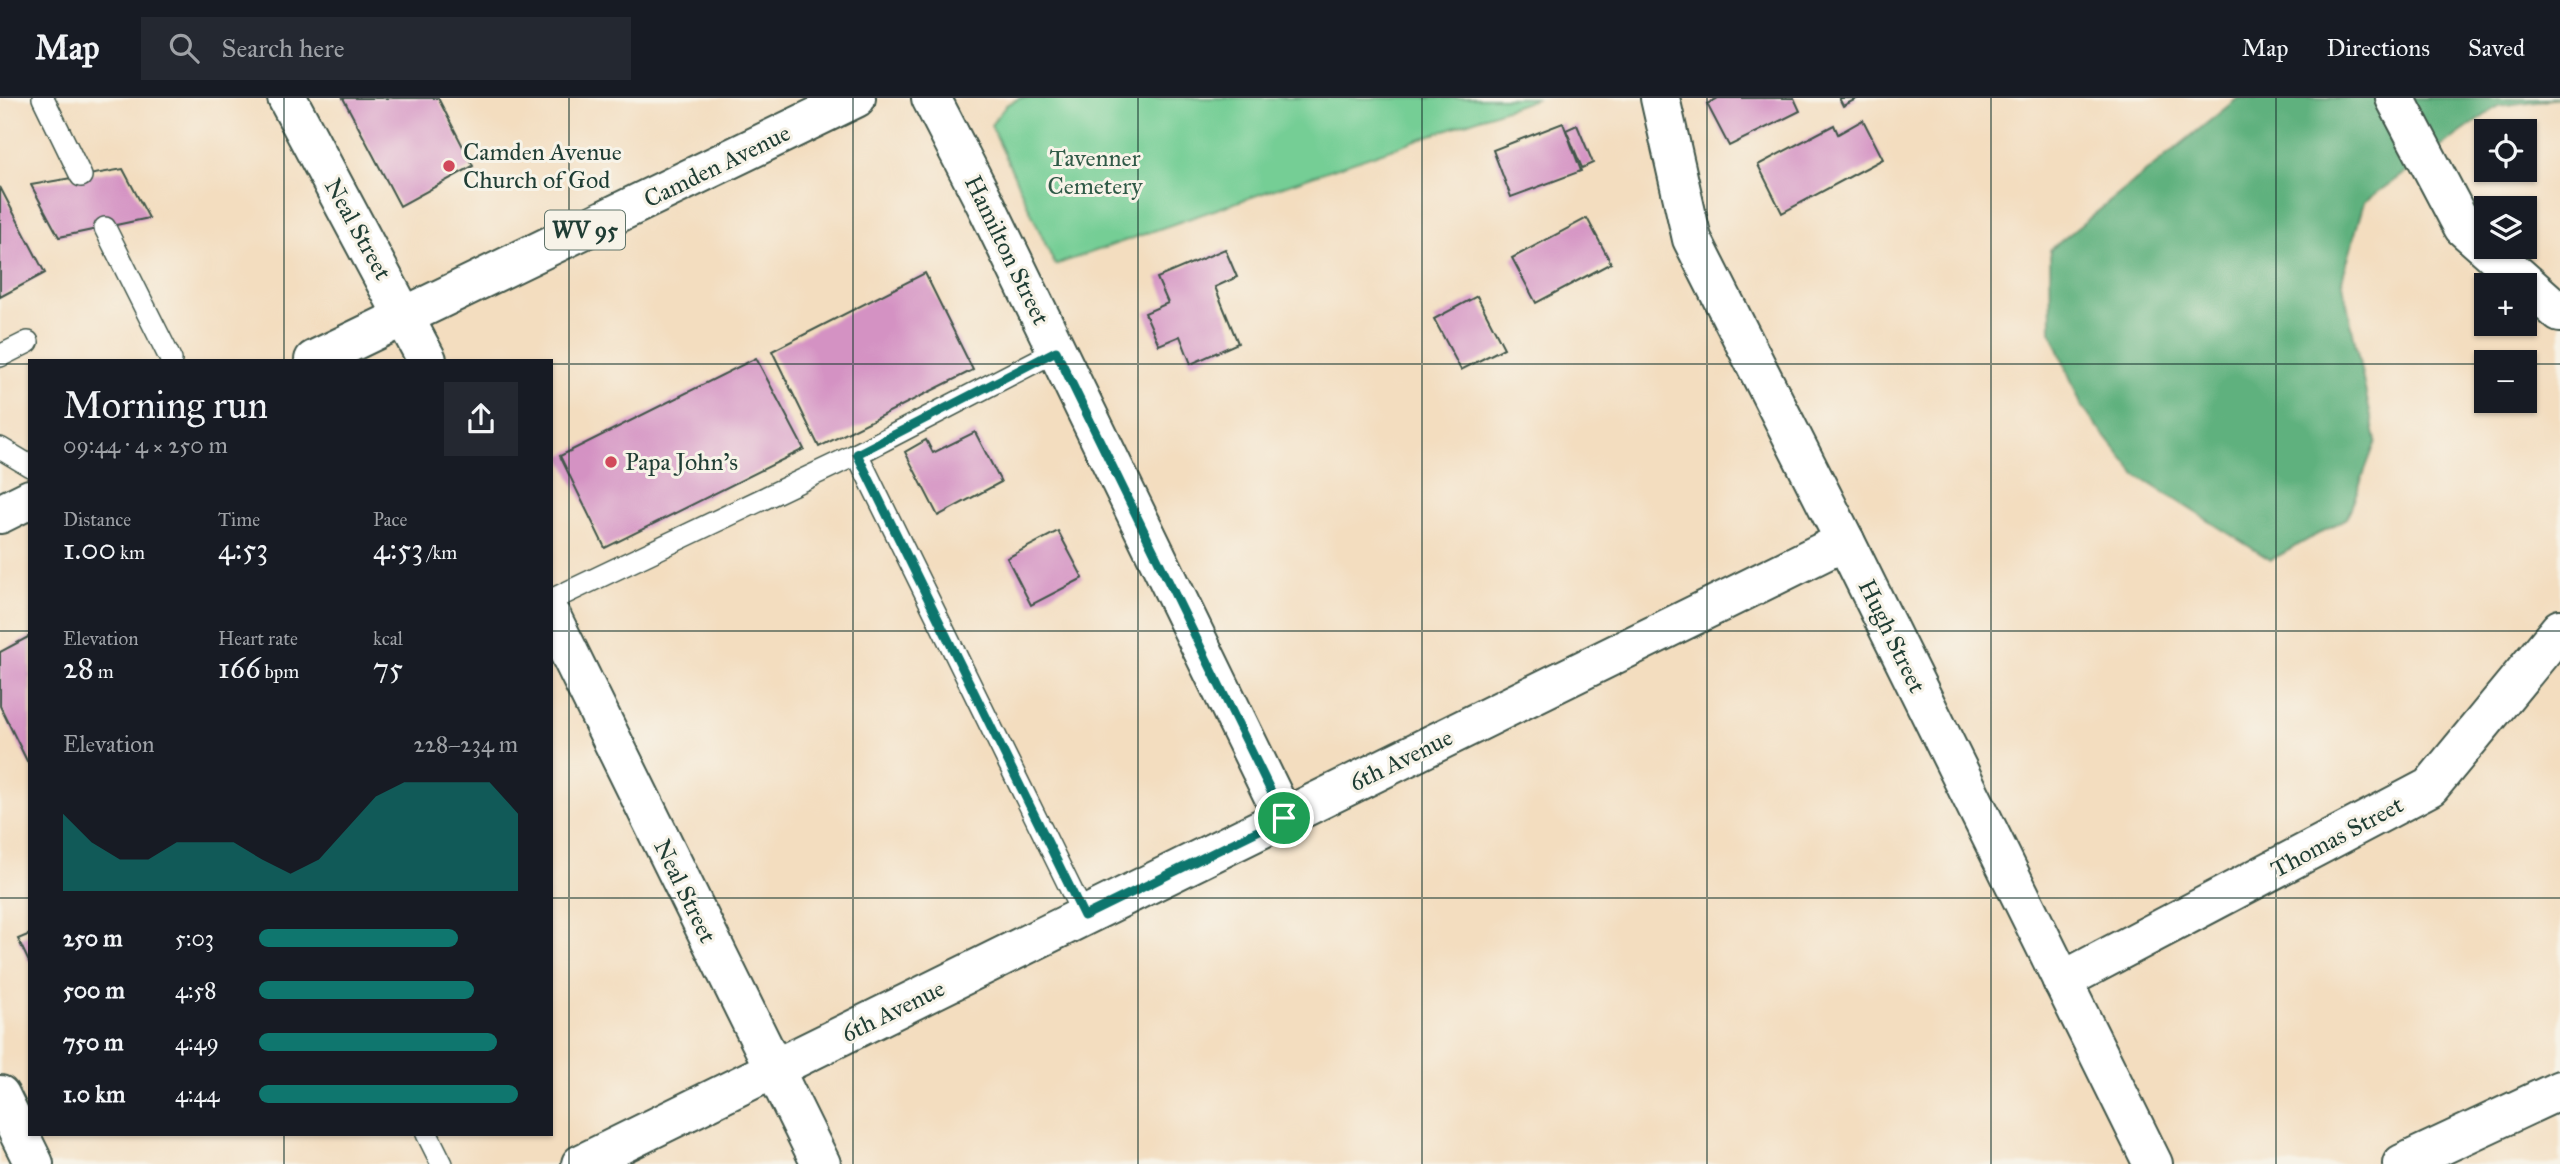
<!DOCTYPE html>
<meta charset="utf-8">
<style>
body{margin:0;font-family:"IM FELL Great Primer",serif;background:#242831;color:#f1f3f6;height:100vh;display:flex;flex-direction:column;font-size:26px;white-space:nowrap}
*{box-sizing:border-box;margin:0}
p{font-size:23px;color:#9ea1a6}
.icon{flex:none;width:38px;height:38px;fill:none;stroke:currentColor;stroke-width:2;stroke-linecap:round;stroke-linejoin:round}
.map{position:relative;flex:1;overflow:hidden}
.sheet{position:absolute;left:28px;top:261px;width:525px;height:777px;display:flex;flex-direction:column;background:#171b24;border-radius:0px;box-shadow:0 2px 5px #0004}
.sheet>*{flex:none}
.buttons{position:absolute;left:2474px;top:21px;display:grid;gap:14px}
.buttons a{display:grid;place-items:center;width:63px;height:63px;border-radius:0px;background:#171b24;box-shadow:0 2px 5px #0004;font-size:35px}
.pin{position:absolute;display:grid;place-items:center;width:60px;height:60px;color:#fff;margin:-30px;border:4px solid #fff;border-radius:50%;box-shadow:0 2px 7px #0007}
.round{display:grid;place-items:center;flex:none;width:74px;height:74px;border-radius:0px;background:#242831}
.head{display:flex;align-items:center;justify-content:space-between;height:119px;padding:0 35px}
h1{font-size:38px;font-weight:600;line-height:52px}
.metrics{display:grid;grid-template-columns:repeat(3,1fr);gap:10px;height:119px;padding:7px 35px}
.metrics div{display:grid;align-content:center}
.metrics b{font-size:30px;font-weight:600}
.metrics small{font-size:19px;font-weight:400}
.metrics p{font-size:19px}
.chart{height:196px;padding:14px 35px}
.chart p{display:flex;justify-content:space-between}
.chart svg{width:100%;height:126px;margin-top:7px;fill:#0f766e;opacity:.7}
ul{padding:0 35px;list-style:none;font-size:23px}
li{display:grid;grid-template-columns:112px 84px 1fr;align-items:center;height:52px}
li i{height:18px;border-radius:9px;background:#0f766e}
header{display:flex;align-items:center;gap:42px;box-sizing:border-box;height:98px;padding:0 35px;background:#171b24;border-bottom:2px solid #363941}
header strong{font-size:33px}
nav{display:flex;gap:38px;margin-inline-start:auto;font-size:24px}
.search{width:490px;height:63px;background:#242831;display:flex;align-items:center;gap:18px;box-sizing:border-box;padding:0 24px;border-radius:0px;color:#9ea1a6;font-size:26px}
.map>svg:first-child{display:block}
.green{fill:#74ce95;stroke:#4a8664;stroke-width:2}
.forest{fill:#5fb17e;stroke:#3f7759;stroke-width:2}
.building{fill:#d492c3}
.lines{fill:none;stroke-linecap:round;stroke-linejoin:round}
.service-casing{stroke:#3f5549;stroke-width:24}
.minor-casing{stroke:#3f5549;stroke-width:42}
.primary-casing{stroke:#3f5549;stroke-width:42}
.service{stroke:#fff;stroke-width:21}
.minor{stroke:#fff;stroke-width:38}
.primary{stroke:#fff;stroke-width:38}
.route-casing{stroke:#fff;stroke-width:14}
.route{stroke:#0f766e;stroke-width:9}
.grid{fill:none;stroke:#1f3d34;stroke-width:2;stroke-opacity:0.55}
.poi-dot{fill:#d1495b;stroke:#f7f3e8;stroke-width:2.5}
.labels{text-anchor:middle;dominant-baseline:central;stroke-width:6;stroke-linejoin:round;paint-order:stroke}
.shield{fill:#f7f3e8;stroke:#60746a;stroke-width:2}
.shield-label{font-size:23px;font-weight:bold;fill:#1f3d34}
.poi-label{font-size:24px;fill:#1f3d34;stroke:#f7f3e8;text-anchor:start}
.park-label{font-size:24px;fill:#305a47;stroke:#f7f3e8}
.street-label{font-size:24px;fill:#1f3d34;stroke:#f7f3e8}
</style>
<header>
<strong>Map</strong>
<div class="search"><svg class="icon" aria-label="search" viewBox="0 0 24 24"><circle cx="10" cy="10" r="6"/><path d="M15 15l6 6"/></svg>Search here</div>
<nav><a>Map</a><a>Directions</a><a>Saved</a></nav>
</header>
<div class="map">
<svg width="2560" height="1066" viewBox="0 0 2560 1066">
<rect width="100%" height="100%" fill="#f7f3e8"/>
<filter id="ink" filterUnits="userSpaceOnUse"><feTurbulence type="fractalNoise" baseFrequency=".0143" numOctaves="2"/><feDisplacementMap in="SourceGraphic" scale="14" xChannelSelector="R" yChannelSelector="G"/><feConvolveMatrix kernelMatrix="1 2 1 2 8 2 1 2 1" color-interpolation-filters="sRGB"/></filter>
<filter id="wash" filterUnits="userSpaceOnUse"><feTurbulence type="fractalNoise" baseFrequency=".00686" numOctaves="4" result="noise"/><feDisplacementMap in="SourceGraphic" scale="28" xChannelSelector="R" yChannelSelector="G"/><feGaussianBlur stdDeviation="1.57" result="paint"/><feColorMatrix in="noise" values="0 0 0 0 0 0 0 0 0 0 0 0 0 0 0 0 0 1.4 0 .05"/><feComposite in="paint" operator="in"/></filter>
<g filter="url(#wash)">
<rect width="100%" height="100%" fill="#f3ddbf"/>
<polygon class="green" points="1020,0 1538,0 1055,167 991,27 1006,7"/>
<polygon class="forest" points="2238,0 2560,0 2498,8 2364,104 2342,182 2376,343 2347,420 2271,462 2136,377 2082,309 2051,233 2050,152"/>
<g id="blocks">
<g class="building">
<polygon points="343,0 438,0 473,68 400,108"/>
<polygon points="1718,0 1794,0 1800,13 1729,48 1707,6"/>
<polygon points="1839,0 1858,0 1843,8"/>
<polygon points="1863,22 1883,61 1782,115 1758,67 1834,27 1838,36"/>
<polygon points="1563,25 1581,73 1511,99 1493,52"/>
<polygon points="1577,27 1593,65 1582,70 1566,32"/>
<polygon points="123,71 149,120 59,139 31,87"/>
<polygon points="0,89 45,175 0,199"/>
<polygon points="1587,120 1611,165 1536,205 1512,160"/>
<polygon points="1225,151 1237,179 1215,189 1238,245 1191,266 1180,238 1159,247 1145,215 1168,205 1157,180"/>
<polygon points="925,175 973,272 819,349 772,253"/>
<polygon points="1477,198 1504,250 1461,272 1434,221"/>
<polygon points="756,260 804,351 605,450 560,358"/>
<polygon points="975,334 1001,384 938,418 905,354 926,342 933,355"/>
<polygon points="1058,433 1083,480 1031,507 1007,460"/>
<polygon points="30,538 30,669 0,608 0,554"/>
<polygon points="30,836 30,866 18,841"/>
</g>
</g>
</g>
<g filter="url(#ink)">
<use href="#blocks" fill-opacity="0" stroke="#3f5549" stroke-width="2"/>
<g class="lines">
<defs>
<g id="service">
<polyline points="43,0 81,78"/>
<polyline points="105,130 171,262"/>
<polyline points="0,258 28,244"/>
<polyline points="0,350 30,368"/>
<polyline points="857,356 1084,818"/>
<polyline points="551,502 857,356 1056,253"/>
<polyline points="427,1036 442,1066"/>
</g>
<g id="minor">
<polyline points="287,0 427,262"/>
<polyline points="931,0 986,107 1284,720"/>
<polyline points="1660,0 1692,141 1845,443 2153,1066"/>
<polyline points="2395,0 2463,129 2560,215"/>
<polyline points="551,518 821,1066"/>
<polyline points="2062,883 2430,689 2560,531"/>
<polyline points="581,1066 1845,443"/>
<polyline points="2402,1066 2560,992"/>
</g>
<g id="primary">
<polyline points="314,262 856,0"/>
<polyline points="0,416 30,401"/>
<polyline points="0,997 34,1066"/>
</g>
</defs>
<use href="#service" class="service-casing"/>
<use href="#minor" class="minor-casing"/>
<use href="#primary" class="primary-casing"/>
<use href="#service" class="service"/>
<use href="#minor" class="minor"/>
<use href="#primary" class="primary"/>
</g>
</g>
<g class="lines" filter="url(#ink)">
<defs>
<polygon id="route" points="1056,253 1284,720 1084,818 857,356"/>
</defs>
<use href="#route" class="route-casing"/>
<use href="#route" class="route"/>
</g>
<path class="grid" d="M284,0v262M569,0v1066M853,0v1066M1138,0v1066M1422,0v1066M1707,0v1066M1991,0v1066M2276,0v1066M0,266h30M551,266h1936M2525,266h35M0,533h30M551,533h2009M0,800h30M551,800h2009M284,1036v30"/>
<g class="poi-dot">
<circle cx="449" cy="68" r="7"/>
<circle cx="611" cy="364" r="7"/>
</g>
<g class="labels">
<rect class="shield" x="545" y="112.5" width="80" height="39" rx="5"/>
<g class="shield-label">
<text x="585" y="132">WV 95</text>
</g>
<g class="poi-label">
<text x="463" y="54">Camden Avenue<tspan x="463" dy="28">Church of God</tspan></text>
<text x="625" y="364">Papa John's</text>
</g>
<g class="park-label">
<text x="1095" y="60">Tavenner<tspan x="1095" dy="28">Cemetery</tspan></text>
</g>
<g class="street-label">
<text transform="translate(717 68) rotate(-26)">Camden Avenue</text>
<text transform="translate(358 131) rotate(61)">Neal Street</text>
<text transform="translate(1007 152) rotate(64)">Hamilton Street</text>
<text transform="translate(1892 538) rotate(64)">Hugh Street</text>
<text transform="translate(1401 662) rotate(-26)">6th Avenue</text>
<text transform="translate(2337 739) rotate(-28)">Thomas Street</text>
<text transform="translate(685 793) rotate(64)">Neal Street</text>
<text transform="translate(893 913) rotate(-26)">6th Avenue</text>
</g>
</g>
</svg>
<div class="buttons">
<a><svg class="icon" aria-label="locate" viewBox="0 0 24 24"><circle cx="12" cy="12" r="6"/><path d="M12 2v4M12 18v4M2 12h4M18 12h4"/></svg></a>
<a><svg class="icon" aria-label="layers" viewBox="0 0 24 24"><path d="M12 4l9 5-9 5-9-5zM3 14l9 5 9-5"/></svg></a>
<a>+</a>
<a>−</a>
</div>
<div class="pin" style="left:1284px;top:720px;background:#1e9e55"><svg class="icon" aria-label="arrive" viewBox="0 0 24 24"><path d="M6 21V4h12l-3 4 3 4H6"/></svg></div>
<section class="sheet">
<div class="head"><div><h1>Morning run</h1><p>09:44 · 4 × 250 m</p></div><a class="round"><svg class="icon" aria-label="share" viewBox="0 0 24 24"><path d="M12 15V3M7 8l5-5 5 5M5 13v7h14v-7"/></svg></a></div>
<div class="metrics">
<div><p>Distance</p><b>1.00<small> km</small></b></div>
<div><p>Time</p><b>4:53</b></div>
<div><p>Pace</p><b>4:53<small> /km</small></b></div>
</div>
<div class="metrics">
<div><p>Elevation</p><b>28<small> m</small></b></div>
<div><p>Heart rate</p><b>166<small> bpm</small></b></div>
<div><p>kcal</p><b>75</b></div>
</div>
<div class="chart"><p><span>Elevation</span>228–234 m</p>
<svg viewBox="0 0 160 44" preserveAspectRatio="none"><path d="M0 44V17L10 27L20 33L30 33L40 27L50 27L60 27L70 33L80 38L90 33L100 22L110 11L120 6L130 6L140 6L150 6L160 17V44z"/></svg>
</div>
<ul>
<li><b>250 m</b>5:03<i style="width:77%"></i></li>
<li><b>500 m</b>4:58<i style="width:83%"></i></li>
<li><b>750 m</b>4:49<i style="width:92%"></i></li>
<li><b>1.0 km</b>4:44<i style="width:100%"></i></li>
</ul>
</section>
</div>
